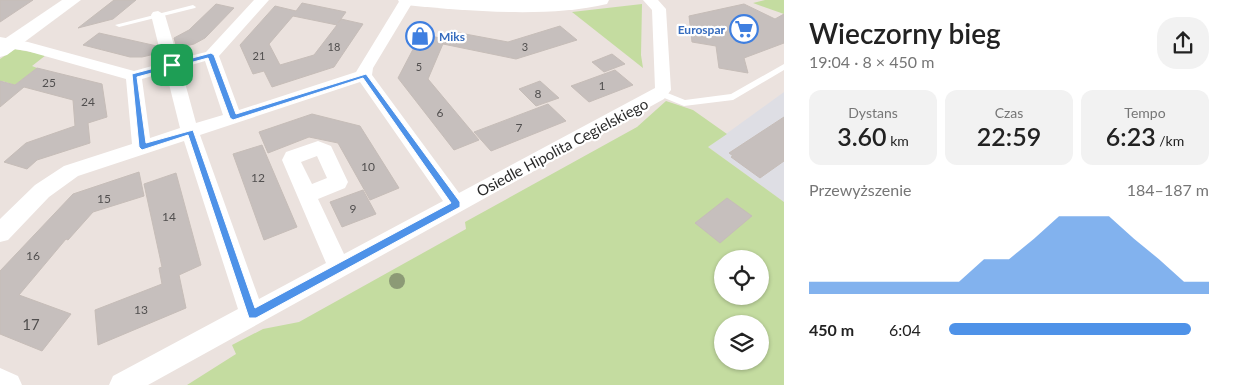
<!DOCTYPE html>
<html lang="pl">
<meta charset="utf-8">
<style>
body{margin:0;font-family:Lato,sans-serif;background:#f2f2f2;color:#222;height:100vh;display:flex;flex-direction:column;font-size:19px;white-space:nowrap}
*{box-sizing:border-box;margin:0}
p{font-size:16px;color:#767676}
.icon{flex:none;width:28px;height:28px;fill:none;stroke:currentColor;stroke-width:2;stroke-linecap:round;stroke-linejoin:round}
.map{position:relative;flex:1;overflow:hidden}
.drawer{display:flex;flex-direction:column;background:#fff;width:450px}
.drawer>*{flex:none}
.tools{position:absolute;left:714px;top:250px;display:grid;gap:10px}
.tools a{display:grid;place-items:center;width:55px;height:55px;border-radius:50%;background:#fff;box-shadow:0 1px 4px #0004;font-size:25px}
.pin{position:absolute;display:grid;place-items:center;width:42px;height:42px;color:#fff;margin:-21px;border-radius:10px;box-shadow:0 2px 8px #0006}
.round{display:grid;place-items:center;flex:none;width:52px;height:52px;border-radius:20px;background:#f2f2f2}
.head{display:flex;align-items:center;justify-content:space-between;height:85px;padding:0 25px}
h1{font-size:28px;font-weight:600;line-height:38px}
.figures{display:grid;grid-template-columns:repeat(3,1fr);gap:8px;height:85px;padding:5px 25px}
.figures div{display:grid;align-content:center;border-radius:12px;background:#f2f2f2;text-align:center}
.figures b{font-size:25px;font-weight:600}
.figures small{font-size:14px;font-weight:400}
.figures p{font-size:14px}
.chart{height:140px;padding:10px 25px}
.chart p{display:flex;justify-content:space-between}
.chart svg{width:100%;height:90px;margin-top:5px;fill:#4e92e8;opacity:.7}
ul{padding:0 25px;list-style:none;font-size:16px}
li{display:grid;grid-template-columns:80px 60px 1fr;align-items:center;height:38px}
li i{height:12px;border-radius:6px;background:#4e92e8}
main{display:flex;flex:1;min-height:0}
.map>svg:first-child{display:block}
.industrial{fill:#dedee4}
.green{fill:#c4dca0;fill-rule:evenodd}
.building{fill:#c6bfbd;stroke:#c6bdb8;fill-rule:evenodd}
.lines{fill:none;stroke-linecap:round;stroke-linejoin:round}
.service{fill:#fff;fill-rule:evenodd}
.minor{fill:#fff;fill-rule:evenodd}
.tertiary{fill:#fff;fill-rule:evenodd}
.tree{fill:#8c9a76}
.route{fill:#4e92e8;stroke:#fff;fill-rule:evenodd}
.labels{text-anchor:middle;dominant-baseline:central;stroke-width:4.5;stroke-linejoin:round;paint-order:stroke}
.far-number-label{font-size:11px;fill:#514f4f}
.far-shop-label{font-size:12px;font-weight:bold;fill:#366cbe;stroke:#fff;text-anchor:end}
.number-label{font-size:12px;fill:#514f4f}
.street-label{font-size:15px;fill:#2a2a2a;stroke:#fff}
.near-number-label{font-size:15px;fill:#514f4f}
</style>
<main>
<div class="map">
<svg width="784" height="385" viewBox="0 0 784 385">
<rect width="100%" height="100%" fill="#ebe2de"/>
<polygon class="industrial" points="784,92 784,202 708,147"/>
<g class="green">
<polygon points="765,0 784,0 784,14 753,3"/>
<polygon points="642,4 641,55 643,68 572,12"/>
<polygon points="15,49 46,55 32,66 37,68 15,85 2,81 0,83 0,59"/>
<path d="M666,101l27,9 34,24 -19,13 76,55v183h-597l49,-31 -4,-9 31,-16 36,-7 167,-93 -1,-7 172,-95zM722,259h38v37h-38zM722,324h38v37h-38z"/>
</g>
<g class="building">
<polygon points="0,0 33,0 0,22"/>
<polygon points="114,0 136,0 113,19 78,28"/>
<path d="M302,3l44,9 -8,11 3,-4 22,5 -29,43 -62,20 -8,-16 -11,3 -13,-29 35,-39 21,5zM293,16l44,9 -23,30 -34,10 -11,-21z"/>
<polygon points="216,4 234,8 205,38 194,44 177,48 174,38 189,30"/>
<polygon points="744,4 775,19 784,14 784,43 744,58 748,73 719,68 716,46 692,42 689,16"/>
<polygon points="560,26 577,40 516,59 443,44 449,31 508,42"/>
<polygon points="99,33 157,46 159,53 142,57 130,57 83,45"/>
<polygon points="421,34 445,39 428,79 479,140 454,150 398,78"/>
<polygon points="612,54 625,64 604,72 592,62"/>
<polygon points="37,68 102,84 107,117 88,123 90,143 37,160 27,169 4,162 26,143 75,126 73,100 24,87 0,107 0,81 15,85"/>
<polygon points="615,70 633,85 589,102 571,86"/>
<polygon points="540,81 559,98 536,106 519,89"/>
<polygon points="548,104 566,121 491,151 474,132"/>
<polygon points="312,114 360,126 399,188 370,200 338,143 309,137 268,153 259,132"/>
<polygon points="784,117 784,161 760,178 731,157 733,156 729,153"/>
<polygon points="262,145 297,227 264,240 233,154"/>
<polygon points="139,172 144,196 93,212 68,240 66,239 19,295 71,314 42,351 0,334 0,271 73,194"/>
<polygon points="176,173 201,265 179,275 186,308 98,345 95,310 162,284 159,268 162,267 144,184"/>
<polygon points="363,190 376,214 342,227 330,202"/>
<polygon points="727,198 752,216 720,243 695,223"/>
</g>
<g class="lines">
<g class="service">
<polygon points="193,5 196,7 195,8 119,27 115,25"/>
<polygon points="784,64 784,70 733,100 684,106 657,95 656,93 660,90 685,100 731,94"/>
</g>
<g class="minor">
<path d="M254,0h15l-50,56 20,54 117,-38 44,-72h14l-41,68 -1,7 87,118 196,-105 -3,-78 -9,-10h15l8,9 5,81 -7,9 -516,286h-39l4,-9 125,-67 -54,-168 -106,35 -29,21 -41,43 -8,2v-23l35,-34 29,-19 68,-22 -6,-65 -99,-28 -27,-4v-10l28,5 106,29 29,-8 -12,-48 2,-3 5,-1 7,4 13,44 28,-7zM205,61l18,54 -27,8 -15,-55zM166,72l14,56 -30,10 -8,-59zM360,82l83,119 -99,53 -26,-55 27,-11 3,-6 -17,-36 -13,-5 -32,11 -4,8 44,103 -67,36 -59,-164zM317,156l10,22 -15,6 -11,-22z"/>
<polygon points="0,368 18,376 22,385 0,385"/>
</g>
<g class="tertiary">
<polygon points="62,0 81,0 7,55 0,57 0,42"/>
<path d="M398,0h211l-2,4c-58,14 -141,7 -201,1l-6,-1z"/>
</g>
</g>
<circle class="tree" cx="397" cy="281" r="8"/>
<path class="route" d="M211,53l3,2 22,59 130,-40 94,128v5l-204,111h-7l-61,-183 -46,15 -3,-3 -7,-73zM208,58l22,60 3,2 130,-42 88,125 -196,105 -62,-178 -47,13 -9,-66z"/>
<defs>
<symbol id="supermarket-ring" viewBox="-11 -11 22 22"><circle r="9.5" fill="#fff" stroke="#3f7fe0" stroke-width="1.5"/><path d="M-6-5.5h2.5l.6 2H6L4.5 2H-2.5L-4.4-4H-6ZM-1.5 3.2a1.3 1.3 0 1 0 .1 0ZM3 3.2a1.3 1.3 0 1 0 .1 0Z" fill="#3f7fe0"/></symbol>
<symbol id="shop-ring" viewBox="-11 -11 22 22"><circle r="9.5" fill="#fff" stroke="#3f7fe0" stroke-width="1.5"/><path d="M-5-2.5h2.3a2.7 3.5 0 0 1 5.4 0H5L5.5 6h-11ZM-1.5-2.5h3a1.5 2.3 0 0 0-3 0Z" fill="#3f7fe0"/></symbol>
</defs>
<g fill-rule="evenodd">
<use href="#supermarket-ring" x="728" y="13" width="32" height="32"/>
<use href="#shop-ring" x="404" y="20" width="32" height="32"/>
</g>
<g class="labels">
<g class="far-number-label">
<text x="334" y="46">18</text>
<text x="525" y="46">3</text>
<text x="259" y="55">21</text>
<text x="419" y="66">5</text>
</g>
<g class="far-shop-label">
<text x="725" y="29">Eurospar</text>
<text x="439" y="36" text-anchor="start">Miks</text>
</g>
<g class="number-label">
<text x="49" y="82">25</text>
<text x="602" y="85">1</text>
<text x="538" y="93">8</text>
<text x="88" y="101">24</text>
<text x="440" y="112">6</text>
<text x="519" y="127">7</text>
<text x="368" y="166">10</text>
<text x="258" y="177">12</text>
<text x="104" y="198">15</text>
<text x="353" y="208">9</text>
<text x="169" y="216">14</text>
<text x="33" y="255">16</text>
<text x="141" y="309">13</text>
</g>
<g class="street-label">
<text transform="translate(562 147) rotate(-28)">Osiedle Hipolita Cegielskiego</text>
</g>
<g class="near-number-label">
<text x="31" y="324">17</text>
</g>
</g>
</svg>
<div class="tools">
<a><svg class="icon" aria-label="locate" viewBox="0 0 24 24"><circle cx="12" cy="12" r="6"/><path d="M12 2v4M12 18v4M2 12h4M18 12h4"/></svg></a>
<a><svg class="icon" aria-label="layers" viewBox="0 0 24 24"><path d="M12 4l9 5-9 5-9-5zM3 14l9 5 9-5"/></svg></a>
</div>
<div class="pin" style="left:172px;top:65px;background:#1e9e55"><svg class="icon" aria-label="arrive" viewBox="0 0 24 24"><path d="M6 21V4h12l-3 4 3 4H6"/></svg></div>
</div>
<section class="drawer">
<div class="head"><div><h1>Wieczorny bieg</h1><p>19:04 · 8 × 450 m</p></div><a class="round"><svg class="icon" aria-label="share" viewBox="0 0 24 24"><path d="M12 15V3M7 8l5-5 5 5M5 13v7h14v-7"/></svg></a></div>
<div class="figures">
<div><p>Dystans</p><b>3.60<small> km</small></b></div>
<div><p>Czas</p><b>22:59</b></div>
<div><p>Tempo</p><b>6:23<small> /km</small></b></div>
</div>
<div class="chart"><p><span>Przewyższenie</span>184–187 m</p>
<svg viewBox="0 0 160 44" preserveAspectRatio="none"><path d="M0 44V38L10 38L20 38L30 38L40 38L50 38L60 38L70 27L80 27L90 17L100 6L110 6L120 6L130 17L140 27L150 38L160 38V44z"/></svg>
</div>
<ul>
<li><b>450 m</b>6:04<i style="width:93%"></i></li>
</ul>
</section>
</main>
